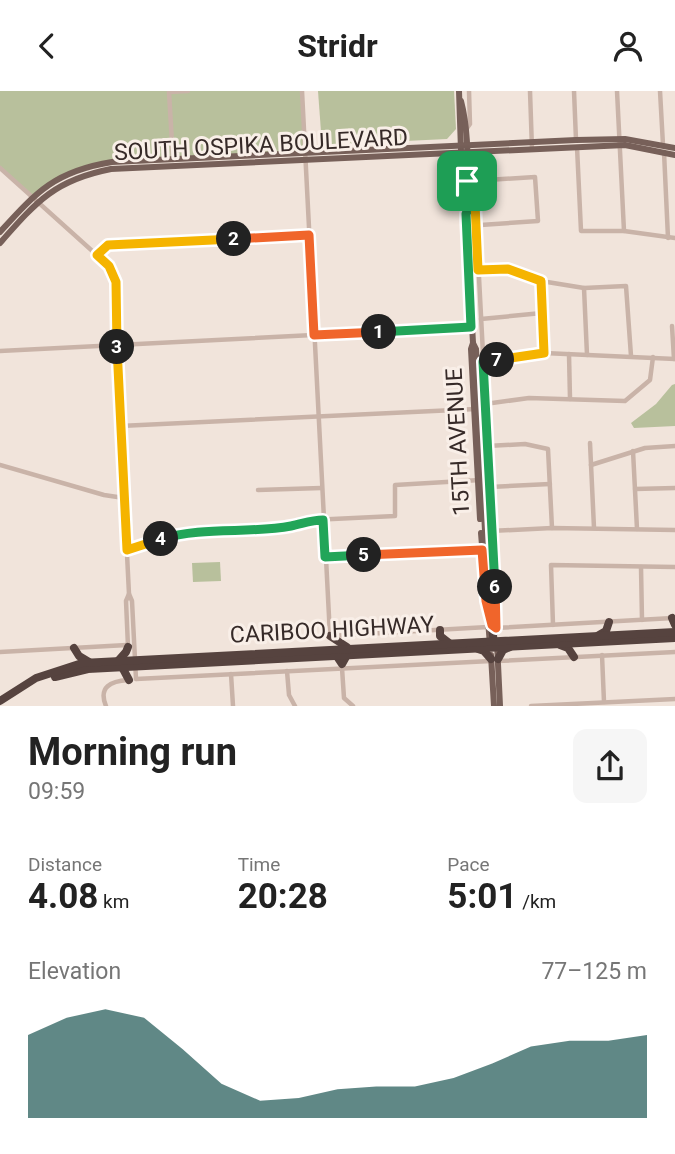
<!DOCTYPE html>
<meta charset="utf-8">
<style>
body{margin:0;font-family:Roboto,sans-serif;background:#f6f6f6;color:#222;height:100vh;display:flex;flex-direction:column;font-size:26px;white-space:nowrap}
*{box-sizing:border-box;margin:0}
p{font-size:23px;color:#767676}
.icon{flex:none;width:38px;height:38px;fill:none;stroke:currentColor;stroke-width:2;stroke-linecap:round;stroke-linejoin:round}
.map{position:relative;height:615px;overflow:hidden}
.side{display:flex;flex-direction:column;background:#fff;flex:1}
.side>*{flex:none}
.pin{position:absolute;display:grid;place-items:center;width:60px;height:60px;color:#fff;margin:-30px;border-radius:14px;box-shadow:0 4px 10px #0006}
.km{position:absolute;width:35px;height:35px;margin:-18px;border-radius:50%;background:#222;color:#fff;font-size:19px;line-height:35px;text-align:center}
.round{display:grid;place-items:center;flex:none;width:74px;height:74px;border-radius:14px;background:#f6f6f6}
.headline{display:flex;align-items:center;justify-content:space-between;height:119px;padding:0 28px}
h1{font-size:38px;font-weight:700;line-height:52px}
.stats{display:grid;grid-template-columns:repeat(3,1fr);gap:10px;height:119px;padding:7px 28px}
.stats div{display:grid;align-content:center}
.stats b{font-size:35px;font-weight:700}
.stats small{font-size:19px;font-weight:400}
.stats p{font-size:19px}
.chart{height:196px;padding:14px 28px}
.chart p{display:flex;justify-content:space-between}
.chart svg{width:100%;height:126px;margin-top:7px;fill:#1e5653;opacity:.7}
header{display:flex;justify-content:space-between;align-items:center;height:91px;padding:0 28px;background:#fff;font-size:32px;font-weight:700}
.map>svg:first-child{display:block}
.green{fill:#b8c09c}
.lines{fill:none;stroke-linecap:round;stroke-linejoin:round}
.minor{stroke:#c9b3a8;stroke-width:4.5}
.major{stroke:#776059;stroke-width:6}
.highway{stroke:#56433f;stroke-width:8}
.split-1-casing{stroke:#fff;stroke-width:14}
.split-2-casing{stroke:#fff;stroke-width:14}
.split-3-casing{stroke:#fff;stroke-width:14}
.split-4-casing{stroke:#fff;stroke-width:14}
.split-5-casing{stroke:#fff;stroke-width:14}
.split-6-casing{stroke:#fff;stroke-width:14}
.split-7-casing{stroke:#fff;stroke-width:14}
.split-8-casing{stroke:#fff;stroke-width:14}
.split-1{stroke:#22a559;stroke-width:9}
.split-2{stroke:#f0652b;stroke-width:9}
.split-3{stroke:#f5b400;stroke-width:9}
.split-4{stroke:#f5b400;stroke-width:9}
.split-5{stroke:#22a559;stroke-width:9}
.split-6{stroke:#f0652b;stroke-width:9}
.split-7{stroke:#22a559;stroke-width:9}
.split-8{stroke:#f5b400;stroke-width:9}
.labels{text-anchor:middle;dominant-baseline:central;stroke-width:6;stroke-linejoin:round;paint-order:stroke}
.street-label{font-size:23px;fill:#362a28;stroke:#f9efe8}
</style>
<header><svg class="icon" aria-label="back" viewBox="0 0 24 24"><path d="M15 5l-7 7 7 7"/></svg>Stridr<svg class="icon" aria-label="person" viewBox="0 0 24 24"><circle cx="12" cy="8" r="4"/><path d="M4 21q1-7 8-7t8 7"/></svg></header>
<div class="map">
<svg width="675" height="615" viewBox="0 0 675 615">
<rect width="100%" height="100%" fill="#f1e4db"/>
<g class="green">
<polygon points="0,0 302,0 305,61 116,71 68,82 33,105 0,76"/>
<polygon points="318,0 454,0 456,38 447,48 322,54"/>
<polygon points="675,293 675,335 634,337 631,332 656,313 672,294"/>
<polygon points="220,471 221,490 193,491 192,472"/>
</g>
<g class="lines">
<g class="minor">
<polyline points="302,0 330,545 488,536"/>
<polyline points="530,0 532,58"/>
<polyline points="574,0 576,49"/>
<polyline points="617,0 624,140"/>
<polyline points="660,0 663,54"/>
<polyline points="465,40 470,33 469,0"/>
<polyline points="577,56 581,140 624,140 675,147"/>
<polyline points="664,61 668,147"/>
<polyline points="173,69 169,1 188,0"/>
<polyline points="0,77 109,175 116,191 117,263 129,503 132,510 136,588"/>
<polyline points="474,90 495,494"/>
<polyline points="466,135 538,130 535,86 472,90"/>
<polyline points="97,164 108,154 309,144"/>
<polyline points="478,179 508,178 541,190 584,197 626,195 631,265"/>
<polyline points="541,190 544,262"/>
<polyline points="584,197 587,264"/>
<polyline points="481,228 542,222"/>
<polyline points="672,235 674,268"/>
<polyline points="0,260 471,236"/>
<polyline points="569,263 570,308"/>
<polyline points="483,271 544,262 675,268"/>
<polyline points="485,313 529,307 625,310 650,289 653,266"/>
<polyline points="120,335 476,318"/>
<polyline points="590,352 594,437"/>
<polyline points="487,355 525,353 548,358 552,437"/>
<polyline points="633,360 637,438"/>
<polyline points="0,374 104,404 124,407"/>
<polyline points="591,374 645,357 675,355"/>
<polyline points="490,396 550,393"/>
<polyline points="635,398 675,397"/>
<polyline points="258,399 321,397"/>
<polyline points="490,440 552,437 675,439"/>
<polyline points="127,459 194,440 291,435 312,429 395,425 395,394 480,389"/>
<polyline points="325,466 485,459"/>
<polyline points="641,476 642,529"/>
<polyline points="553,534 551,474 675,476"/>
<polyline points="496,537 673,527"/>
<polyline points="128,556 126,510 129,503"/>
<polyline points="0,561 127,554"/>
<polyline points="602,564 604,611"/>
<polyline points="498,570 675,561"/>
<polyline points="342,577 344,607 353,615"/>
<polyline points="287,580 289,604 295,615"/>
<polyline points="231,583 233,615"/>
<polyline points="136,588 491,570"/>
<path d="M106,615c-8,-19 5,-25 22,-26"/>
<polyline points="531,615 675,608"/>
</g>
<g class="major">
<polyline points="459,0 463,119 466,123 473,252 476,258 485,440 494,499 496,541"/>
<path d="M461,10c9,34 6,73 7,108l-2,5"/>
<path d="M0,141c37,-41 56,-61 112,-70l464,-22 49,-1 50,9"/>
<path d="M0,152c37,-42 55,-63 111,-74l514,-24 50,10"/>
<polyline points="473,252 471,258 480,428"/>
<polyline points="481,442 490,554"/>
<polyline points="497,552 500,615"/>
<polyline points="491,564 494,615"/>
</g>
<g class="highway">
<polyline points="672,527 675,534"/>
<polyline points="492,534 494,554"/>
<polyline points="440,539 440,545 449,552"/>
<polyline points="599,544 606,540 609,531"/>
<polyline points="330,545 347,556"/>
<polyline points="560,554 568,557 574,566"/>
<polyline points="74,557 79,565 89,571"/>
<polyline points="478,558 484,560 491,568"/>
<polyline points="336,564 342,573 347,564"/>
<polyline points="498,568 503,559 510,556"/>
<polyline points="118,570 126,561 128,556"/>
<polyline points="122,576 129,589"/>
<polyline points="55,586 88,578 675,547"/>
<polyline points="0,610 36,587 82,572 675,541"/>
</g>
</g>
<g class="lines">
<defs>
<polyline id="split-1" points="379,241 471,236 466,123 468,118 467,90"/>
<polyline id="split-2" points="234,148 309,144 314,244 379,241"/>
<polyline id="split-3" points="117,256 116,191 109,175 97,164 108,154 234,148"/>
<polyline id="split-4" points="117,256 127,459 161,448"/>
<path id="split-5" d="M161,448c43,-13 87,-5 130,-13 11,-2 20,-6 32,-6l2,37 39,-2"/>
<polyline id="split-6" points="364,464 482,459 486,510 492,534 496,537 495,496"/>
<polyline id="split-7" points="495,496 483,271 497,269"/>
<polyline id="split-8" points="467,90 474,90 478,179 508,178 541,190 544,262 497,269"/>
</defs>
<use href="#split-1" class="split-1-casing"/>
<use href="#split-2" class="split-2-casing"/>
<use href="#split-3" class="split-3-casing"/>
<use href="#split-4" class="split-4-casing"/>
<use href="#split-5" class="split-5-casing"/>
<use href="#split-6" class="split-6-casing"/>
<use href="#split-7" class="split-7-casing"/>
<use href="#split-8" class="split-8-casing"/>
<use href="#split-1" class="split-1"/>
<use href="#split-2" class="split-2"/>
<use href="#split-3" class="split-3"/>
<use href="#split-4" class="split-4"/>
<use href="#split-5" class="split-5"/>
<use href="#split-6" class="split-6"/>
<use href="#split-7" class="split-7"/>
<use href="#split-8" class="split-8"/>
</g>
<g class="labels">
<g class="street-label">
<text transform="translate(261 54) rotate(-3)">SOUTH OSPIKA BOULEVARD</text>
<text transform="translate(458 351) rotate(-93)">15TH AVENUE</text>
<text transform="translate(332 539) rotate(-3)">CARIBOO HIGHWAY</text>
</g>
</g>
</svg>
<div class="pin" style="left:467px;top:90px;background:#1e9e55"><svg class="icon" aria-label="arrive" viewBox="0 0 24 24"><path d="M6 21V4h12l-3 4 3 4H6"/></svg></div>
<b class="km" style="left:379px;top:241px">1</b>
<b class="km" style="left:234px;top:148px">2</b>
<b class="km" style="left:117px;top:256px">3</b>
<b class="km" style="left:161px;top:448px">4</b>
<b class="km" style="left:364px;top:464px">5</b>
<b class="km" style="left:495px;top:496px">6</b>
<b class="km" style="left:497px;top:269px">7</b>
</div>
<section class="side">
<div class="headline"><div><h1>Morning run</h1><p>09:59</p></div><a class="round"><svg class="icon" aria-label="share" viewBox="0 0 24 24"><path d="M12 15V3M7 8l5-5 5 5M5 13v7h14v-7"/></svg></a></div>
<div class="stats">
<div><p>Distance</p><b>4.08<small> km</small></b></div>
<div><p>Time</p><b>20:28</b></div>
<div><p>Pace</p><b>5:01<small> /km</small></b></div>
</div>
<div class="chart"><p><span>Elevation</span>77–125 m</p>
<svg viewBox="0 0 160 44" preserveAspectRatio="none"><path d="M0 44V15L10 9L20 6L30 9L40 20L50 32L60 38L70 37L80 34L90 33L100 33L110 30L120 25L130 19L140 17L150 17L160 15V44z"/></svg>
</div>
</section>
